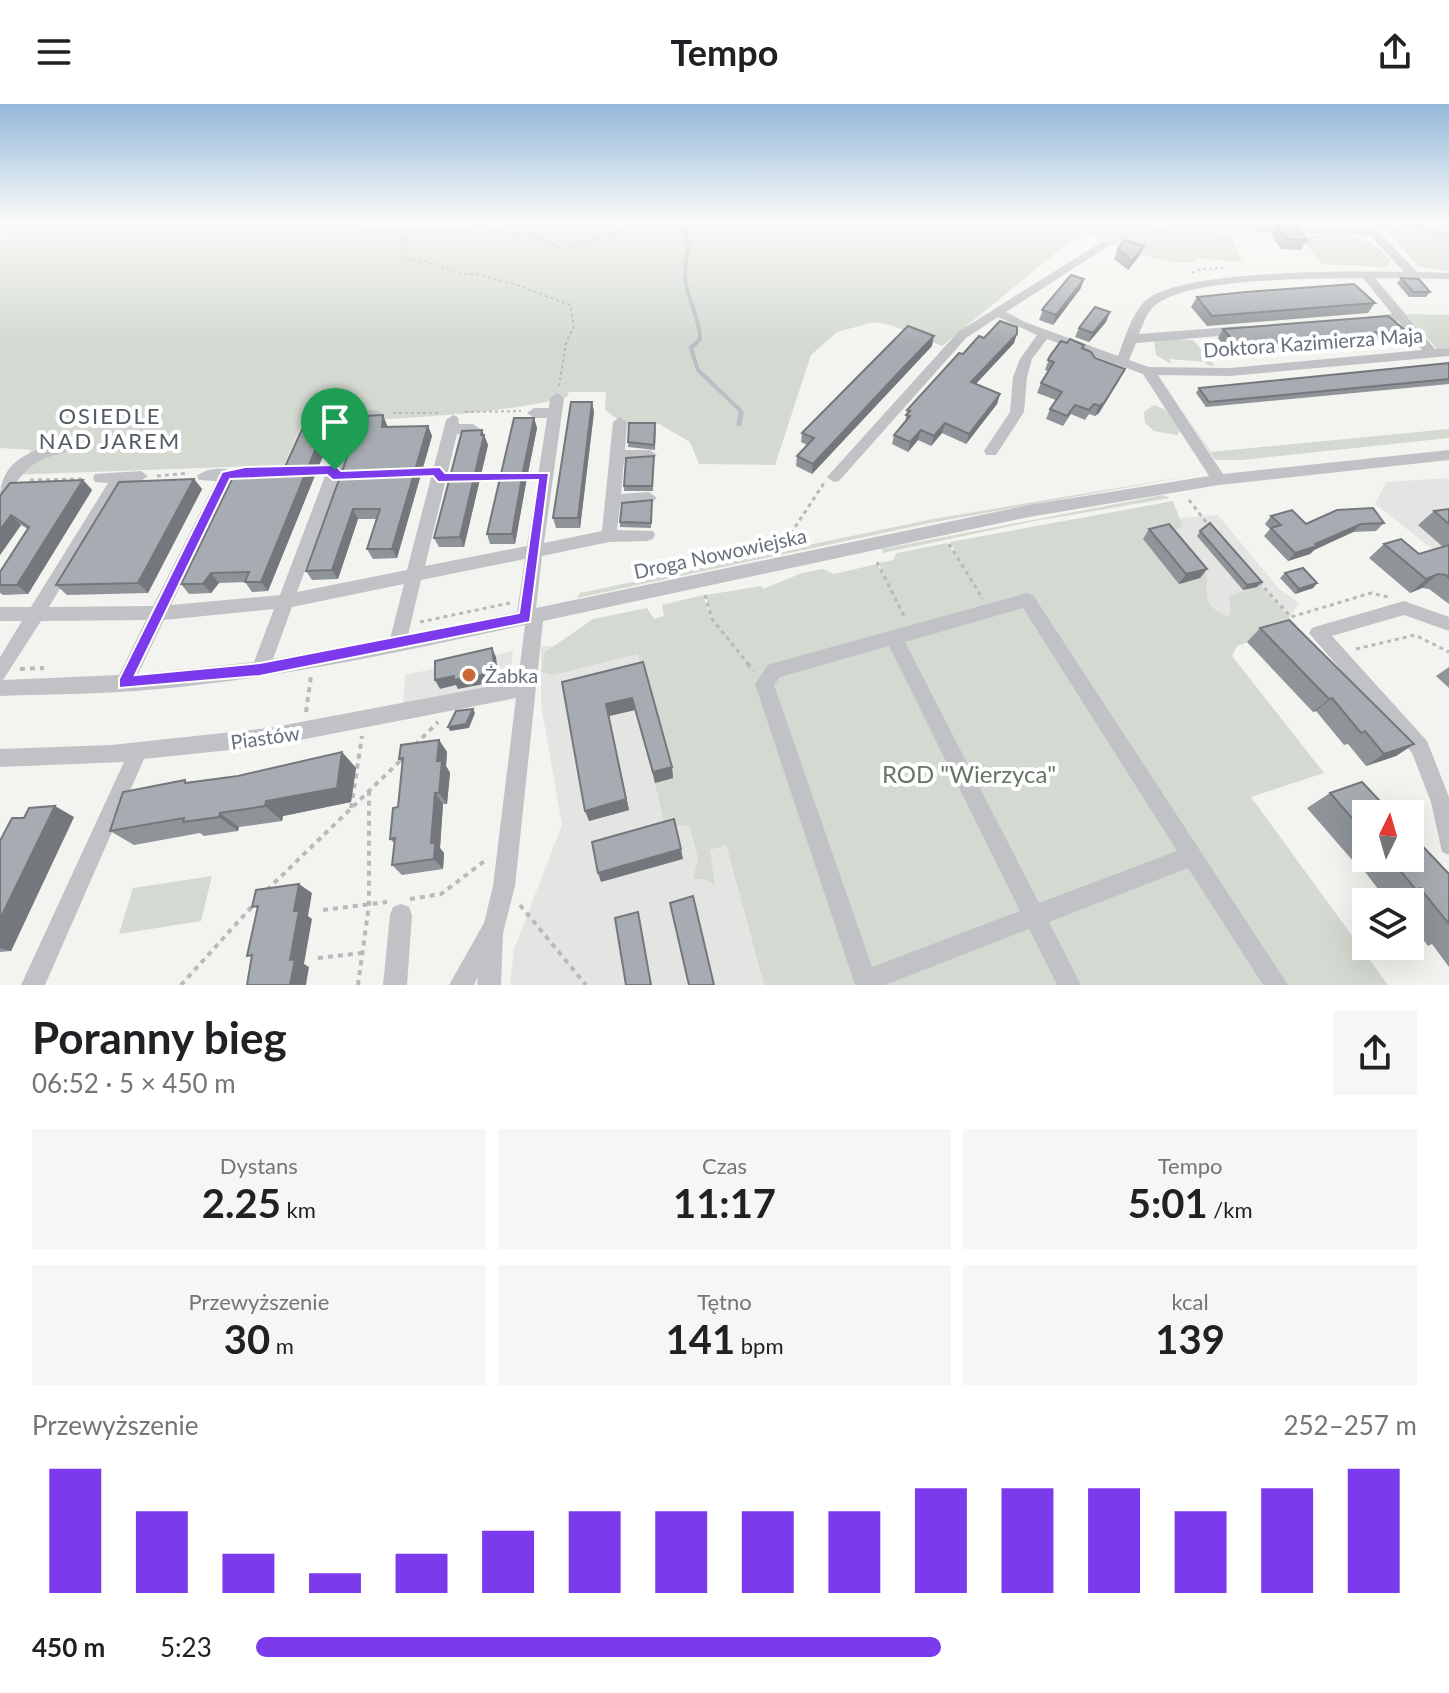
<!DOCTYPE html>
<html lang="pl">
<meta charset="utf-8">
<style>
body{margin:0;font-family:Lato,sans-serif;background:#f6f6f6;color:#202124;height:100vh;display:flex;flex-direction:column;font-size:30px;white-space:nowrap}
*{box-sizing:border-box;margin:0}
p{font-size:26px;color:#757577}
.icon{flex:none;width:44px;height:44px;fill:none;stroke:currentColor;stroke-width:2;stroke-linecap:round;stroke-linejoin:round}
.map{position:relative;height:881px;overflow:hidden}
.panel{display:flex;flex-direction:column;background:#fff;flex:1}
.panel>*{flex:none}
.needle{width:52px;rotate:5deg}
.tools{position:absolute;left:1352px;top:696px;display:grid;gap:16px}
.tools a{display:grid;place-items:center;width:72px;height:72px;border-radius:0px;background:#fff;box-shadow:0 8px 32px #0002;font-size:40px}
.pin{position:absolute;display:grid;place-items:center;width:68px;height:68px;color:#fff;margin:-82px -34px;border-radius:50% 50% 50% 0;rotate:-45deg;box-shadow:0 0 8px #0007}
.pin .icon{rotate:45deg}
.round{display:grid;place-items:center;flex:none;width:84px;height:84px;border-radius:0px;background:#f6f6f6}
.head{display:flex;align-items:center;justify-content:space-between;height:136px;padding:0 32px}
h1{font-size:44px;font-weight:700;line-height:60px}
.figures{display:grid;grid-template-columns:repeat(3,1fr);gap:12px;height:136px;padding:8px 32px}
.figures div{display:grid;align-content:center;border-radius:0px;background:#f6f6f6;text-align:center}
.figures b{font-size:40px;font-weight:700}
.figures small{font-size:22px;font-weight:400}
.figures p{font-size:22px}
.chart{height:224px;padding:16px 32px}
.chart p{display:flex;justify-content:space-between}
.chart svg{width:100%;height:144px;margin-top:8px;stroke:#7c3aed;stroke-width:6}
ul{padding:0 32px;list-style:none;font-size:26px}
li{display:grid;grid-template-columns:128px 96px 1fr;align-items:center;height:60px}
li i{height:20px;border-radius:10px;background:#7c3aed}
header{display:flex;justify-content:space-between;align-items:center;height:104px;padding:0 32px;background:#fff;font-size:36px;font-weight:700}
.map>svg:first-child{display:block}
.built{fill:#e4e5e3}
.green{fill:#d4dad2}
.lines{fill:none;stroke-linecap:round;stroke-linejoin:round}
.stream-far1{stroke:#b8c0c4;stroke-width:4}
.stream{stroke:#b8c0c4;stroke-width:5}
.path-far2{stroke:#b7b9bb;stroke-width:2;stroke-dasharray:3 3;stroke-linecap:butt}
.path-far1{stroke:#b7b9bb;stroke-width:3;stroke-dasharray:4 4;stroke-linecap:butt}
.path{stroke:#b7b9bb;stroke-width:4;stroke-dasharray:5 5;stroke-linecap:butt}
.minor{fill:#c0c2c5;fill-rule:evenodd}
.wall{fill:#8f9498}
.shaded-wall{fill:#74787c}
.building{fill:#a6acb1;stroke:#74787c;stroke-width:2}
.route{fill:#7c3aed;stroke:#fff;stroke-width:2;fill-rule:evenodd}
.poi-dot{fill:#cb6738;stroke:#fff;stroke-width:3}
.labels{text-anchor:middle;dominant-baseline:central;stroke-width:8;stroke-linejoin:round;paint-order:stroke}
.street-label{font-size:20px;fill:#66717d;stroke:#fff}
.poi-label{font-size:20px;fill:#66717d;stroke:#fff;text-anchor:start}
.neighbourhood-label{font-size:22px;letter-spacing:2px;fill:#535b63;stroke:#fff}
.near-park-label{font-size:24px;fill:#667564;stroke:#fff}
</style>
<header><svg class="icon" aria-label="menu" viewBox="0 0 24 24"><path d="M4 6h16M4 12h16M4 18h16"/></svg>Tempo<svg class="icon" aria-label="share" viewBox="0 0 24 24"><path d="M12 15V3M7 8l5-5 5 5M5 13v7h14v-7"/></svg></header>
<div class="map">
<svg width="1449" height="881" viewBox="0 0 1449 881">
<rect width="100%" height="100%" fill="#f3f4f0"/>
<g class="built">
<polygon points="1449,374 1449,458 1375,400 1386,378"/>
<polygon points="1218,411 1279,485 1299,499 1289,515 1218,535 1127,418"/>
<polygon points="667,526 764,881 510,881 514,845 562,721 541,601 541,543"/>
<polygon points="513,547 510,575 497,583 403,601 405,571"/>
</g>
<g class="green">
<path d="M0,118h1148l2,4 80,8 12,28 -46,-4 -1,4c-38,4 -74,-16 -108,-29l-19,10 -126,103 -51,-21 -17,-3 -37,10 -26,23 -36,110 -76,-1 -9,-22 -31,-18 -34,1 -20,-15 1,-18h-37l-2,5c-65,16 -134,20 -201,23l-8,-15 -49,3 -25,57 -276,10 24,-25 -32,-2v-207l10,-7 -10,-1z"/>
<polygon points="1402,122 1449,134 1449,167 1418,162 1387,127"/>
<path d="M1300,132c40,1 64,-7 91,25l-5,6 -65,-3z"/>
<polygon points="1406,210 1449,211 1449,244 1437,245"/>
<polygon points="1160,234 1193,236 1215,262 1207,261 1205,258 1170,255 1171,260 1156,251 1154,237"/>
<polygon points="1154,301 1166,306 1180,326 1177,331 1154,327 1145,319 1144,308"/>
<polygon points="1181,305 1211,348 1449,325 1449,334 1242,356 1215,356"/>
<polygon points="1201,370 935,418 577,494 580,489 933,415"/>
<polygon points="1163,391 1170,394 1035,417 883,449 882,445"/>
<path d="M1173,397l10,26 -40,11 50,32 13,-3c3,27 -7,36 21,50l4,-4 -2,-17 27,-9 -39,-50 80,89 -60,20 -5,10 92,117 -73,24 137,188h-624l-38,-140 -16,5 5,35 -11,-6h-11l5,-21 -8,-30 -6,-3 -19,1 -10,-43 18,-5 -35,-124 -85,21 -11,-3 2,-19 49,-34 54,-11 7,11 10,-3 -2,-11 41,-10 8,24 -5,-24 55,-9 2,3 39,-16 21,-4 11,5 43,-10 7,12 -5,-13 14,-3 4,-7 50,-10 11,15 -8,-16z"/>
<polygon points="212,772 201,817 119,830 133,784"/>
</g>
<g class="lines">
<path class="stream-far1" d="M680,118c13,25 5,29 5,55 1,21 15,40 15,62l-9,9 7,22 43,41 -1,5"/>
<polyline class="stream" points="739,320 741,310"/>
<g class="path-far2">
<polyline points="355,118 360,127 489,125 539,134 563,145 613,130 637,118"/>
<polyline points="408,128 404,155 425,157 459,170 476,170 517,181 570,201 574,222 566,239 559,282"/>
<polyline points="1192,169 1201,165 1223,164"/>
<polyline points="465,308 521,307"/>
<polyline points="393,309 441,309"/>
</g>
<g class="path-far1">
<polyline points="157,372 189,369"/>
<polyline points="478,373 502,373"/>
<polyline points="30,376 86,375"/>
<polyline points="1189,396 1209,422"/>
<polyline points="949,440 983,495"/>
<polyline points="782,443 824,379"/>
<polyline points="877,458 905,514"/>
<polyline points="1259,478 1291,513 1371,489 1388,493"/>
<polyline points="705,491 712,515 749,561"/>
<polyline points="420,518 510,499"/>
<polyline points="1356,545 1415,531 1449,548"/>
</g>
<g class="path">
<polyline points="747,559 754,567"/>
<polyline points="20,565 44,564"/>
<polyline points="306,608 311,572"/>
<polyline points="415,641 438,618"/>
<polyline points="351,704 362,632"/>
<polyline points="267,786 402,655"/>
<polyline points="410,795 441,790 486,756"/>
<polyline points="520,801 586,881"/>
<polyline points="323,806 387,798"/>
<polyline points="318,854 362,849"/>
<polyline points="181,881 256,798"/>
<polyline points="358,881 369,801 369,688"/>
</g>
<g class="minor">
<path d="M1164,118l210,8 4,1 39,41 32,1v6l-74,-1 60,71 14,-1v8l-219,20 -72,-1 65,99 226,-24v10l-230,25 -190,32 -486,104 -28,265 -12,47 -2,52h-24l1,-8 -4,8h-25l35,-62 9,-37 23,-188 -247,48 -125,13 -99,226h-24l103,-223 -124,5v-18l111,-4 158,-17 249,-47 7,-56c-121,26 -243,53 -367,64 -52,5 -105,5 -158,7v-39l22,-36h-22v-14h31l77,-124 -13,-1 -2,-4 2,-4 46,-3 7,5 -7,5 -18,1 -74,125 104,-1 63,-125 -17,-1 -2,-4c9,-9 35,-10 44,-1l-2,4 -8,1 -60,125 109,-10 68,-180 6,-12 5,-2 7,5 -2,4h13l7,5 -7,5h-16l-64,172 110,-22 39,-150 7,-5 5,2 1,7h14l7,5 -7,5h-16l-32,132 102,-20 20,-128h-13l-7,-5 7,-5h15l1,-10 7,-5 7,5 -20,145 58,-12 11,-109 7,-5 7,5 -2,28h25l7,5 -7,5h-26l-3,34 28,-2 8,6 -8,6 -29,1 -3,25 36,1 2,4 -2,4 -6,2 -38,1 -67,14 -6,52 493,-103 180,-29 -66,-102 -96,-35 -15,20 -5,18 -3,35 -28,43h-10l-2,-4 26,-39 3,-35 7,-18 17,-24 -39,-18 -32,21 -127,143 -5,1 -7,-5 131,-145 145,-91 10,2 -107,69 19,10 93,34c7,-18 13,-41 27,-55 33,-32 210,-30 259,-29l-33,-36 -149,-6 -53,-5zM1363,174l29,36 -27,3v6l33,-2 24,29 -192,18 -81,-1 -20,-7 7,-17 107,-9 6,-4 -6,-4 -104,8c4,-10 9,-25 19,-31 38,-26 157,-24 205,-25zM525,455l-8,53 -109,23 13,-55zM404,480l-14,55 -117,20 19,-52zM274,505l-20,53 -116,12 26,-54zM146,516l-27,55 -116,5 38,-59z"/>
<polygon points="1391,118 1409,118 1449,129 1449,135"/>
<path d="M81,334l7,5 -2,4c-48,13 -51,8 -81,51l-5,2c0,-48 44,-52 81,-62z"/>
<path d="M1027,489l6,2 255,390h-25l-75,-117 -139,54 32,63h-24l-28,-56 -144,56h-30l-100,-301 13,-19 6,-2zM1023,504l154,243 -138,52 -134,-261zM889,542l131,265 -148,56 -98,-282 6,-8z"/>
<polygon points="1404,497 1449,513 1449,527 1404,511 1332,532 1427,637 1449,693 1449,751 1442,748 1431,698 1412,649 1309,529 1312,524 1318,522"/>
<polygon points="401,800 409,803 412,811 407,881 383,881 390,811 393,803"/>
</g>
</g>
<g class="wall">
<polygon points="1276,121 1307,136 1301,146 1281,145 1271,131"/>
<polygon points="1118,145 1140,151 1128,166 1114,155"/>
<polygon points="1401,174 1430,188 1426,193 1409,193 1397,179"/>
<polygon points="1081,184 1053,221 1039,216 1044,203"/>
<polygon points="1197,193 1375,199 1368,209 1207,222 1191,203"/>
<polygon points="1110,208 1106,218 1089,238 1075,233 1079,224"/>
<polygon points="1223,225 1405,226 1398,235 1231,250 1218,234"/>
<polygon points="1014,239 976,280 1000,290 997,300 966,340 942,329 931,342 918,336 908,348 892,340 894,331 905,319 907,306 963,250"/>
<polygon points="932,242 812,370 796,362 797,352 807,341 801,338 802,329"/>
<polygon points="1083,245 1120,275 1099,309 1095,312 1089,310 1085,316 1071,310 1063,322 1046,315 1050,305 1056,296 1037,289 1041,279 1048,267 1045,266 1050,252"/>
<polygon points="1449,259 1449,280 1206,303 1196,289 1199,284"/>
<polygon points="592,298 594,308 580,424 556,424 553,414"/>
<polygon points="334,300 340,310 268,487 252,488 245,478 219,479 211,489 189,490 181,480 284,365"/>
<polygon points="383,311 387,323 428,322 432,332 397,454 373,455 367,445 376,415 358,415 338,475 312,476 306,467"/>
<polygon points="534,314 537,324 526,379 515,440 490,440 487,430"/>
<polygon points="656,324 655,346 628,343 628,338"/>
<polygon points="484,331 488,341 464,443 439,443 434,434"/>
<polygon points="654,352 653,387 624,387 624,382"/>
<polygon points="194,375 202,385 148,489 67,491 56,481"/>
<polygon points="83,376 92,386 28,490 3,491 0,489 0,468 28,425 21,421 0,451 0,392"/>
<polygon points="652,396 651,424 620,423 620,418"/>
<polygon points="1449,405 1449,500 1429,485 1422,484 1410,489 1369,454 1384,440 1419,450 1443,443 1418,421 1434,407"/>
<polygon points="1271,412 1306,420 1384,419 1376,427 1353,428 1314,446 1310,450 1288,457 1264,432 1270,425 1265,420"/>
<polygon points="1149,425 1207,465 1200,474 1179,480 1143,435"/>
<polygon points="1200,427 1257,483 1243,486 1197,432"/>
<polygon points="1285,469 1317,479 1313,484 1295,490 1280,474"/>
<polygon points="1260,524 1414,640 1396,652 1366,662 1348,640 1344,641 1316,607 1313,608 1247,538"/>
<polygon points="643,558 672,663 673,674 655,679 635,606 609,612 629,706 589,717 562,578"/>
<polygon points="1449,563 1449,584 1436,572"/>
<polygon points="439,636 447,648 446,662 450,669 447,700 443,700 440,744 444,749 443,765 402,771 392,761 395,740 390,735 398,703 403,660 399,655"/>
<polygon points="342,648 356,664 351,698 283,712 282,717 239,723 238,727 204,732 200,729 134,741 110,727 189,679 238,672"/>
<polygon points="1330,689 1366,710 1366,754 1410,754 1449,770 1449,863 1432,840 1428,842 1410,819 1410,798 1394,798 1392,796 1388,798 1356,756 1353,757 1307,704"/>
<polygon points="74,713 11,847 0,848 0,737"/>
</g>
<g class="shaded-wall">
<polygon points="1144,142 1140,151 1128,166 1132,157"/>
<polygon points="1084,175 1081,184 1053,221 1056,211"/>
<polygon points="1110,208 1106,218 1089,238 1093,229"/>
<polygon points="1017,230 1014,239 968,288 971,278"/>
<polygon points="934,232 932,242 812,370 813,360 901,266"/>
<polygon points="1125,265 1099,309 1095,312 1099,302"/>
<polygon points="1000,290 997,300 966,340 969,330"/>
<polygon points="592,298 594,308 580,424 578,414"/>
<polygon points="334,300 340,310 268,487 261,478"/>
<polygon points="383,311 387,321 386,333 382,323"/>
<polygon points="534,314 537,324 526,379 515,440 512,430 523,368"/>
<polygon points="945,319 942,329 931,342 934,332"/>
<polygon points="428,322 432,332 397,454 392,445"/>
<polygon points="482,326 488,341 464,443 460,433"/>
<polygon points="921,326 918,336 908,348 910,338"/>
<polygon points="194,375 202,385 148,489 138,479"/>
<polygon points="83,376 92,386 28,490 17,481"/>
<polygon points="353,405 358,415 338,475 332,466"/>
<polygon points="11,411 21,421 0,451 0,426"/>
<polygon points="1361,420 1353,428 1314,446 1310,450 1288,457 1295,449"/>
<polygon points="1207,465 1200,474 1179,480 1186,470"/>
<polygon points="211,469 219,479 211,489 203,480"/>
<polygon points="1438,470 1422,484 1410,489 1426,475"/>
<polygon points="1262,478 1257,483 1243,486 1247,481"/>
<polygon points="1317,479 1313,484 1295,490 1299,485"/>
<polygon points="492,544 496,553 499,577 458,585 456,581 440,585 435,576"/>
<polygon points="632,594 635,606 609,612 629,706 589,717 585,707 606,600"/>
<polygon points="1332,594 1316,607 1313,608 1329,595"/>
<polygon points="473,605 475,609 469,624 450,627 448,623"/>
<polygon points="439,636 447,648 446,662 450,669 447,700 439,689 437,657"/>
<polygon points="1414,640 1396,652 1366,662 1384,650"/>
<polygon points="342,648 356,664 351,698 283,712 282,717 265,702 266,697"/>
<polygon points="672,663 673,674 655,679 653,668"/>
<polygon points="435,689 443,700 440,744 444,749 443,765 434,755 431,739"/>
<polygon points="55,702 74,713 11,847 0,844 0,815"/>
<polygon points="220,709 239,723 238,727 219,713"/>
<polygon points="681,745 683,755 601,778 598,769"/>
<polygon points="299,780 312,789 308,812 312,815 304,860 309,863 306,881 290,881 290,856 294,807"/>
</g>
<g class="building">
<polygon points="1276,121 1296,122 1307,136 1287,135"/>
<polygon points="1125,136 1144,142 1132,157 1118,145"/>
<polygon points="1071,171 1084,175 1056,211 1042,206 1044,203"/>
<polygon points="1401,174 1419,175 1430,188 1413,188"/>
<polygon points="1354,180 1375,199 1212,212 1197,193 1246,188"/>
<polygon points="1095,203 1110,208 1093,229 1079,224"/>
<polygon points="1388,212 1405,226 1237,241 1223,225"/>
<polygon points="1000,217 1017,223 1017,230 971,278 1000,290 969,330 945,319 934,332 921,326 910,338 894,331 910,312 906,311 910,307 907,306 959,249 963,250 979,232 984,234"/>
<polygon points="908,222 934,232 901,266 813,360 797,352 814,334 802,329"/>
<polygon points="1070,235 1084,241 1082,244 1091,248 1095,254 1125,265 1104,299 1099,302 1094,300 1089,306 1075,301 1067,312 1050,305 1062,288 1041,279 1054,258 1048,256 1050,252 1061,237 1067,239"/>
<polygon points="1449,259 1449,275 1209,298 1199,284"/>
<polygon points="571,298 592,298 578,414 553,414"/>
<polygon points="334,300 261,478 245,478 249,468 211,469 203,480 181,480 237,365 284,365 313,301"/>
<polygon points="383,311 382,323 428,322 392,445 367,445 380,405 353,405 332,466 306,467 362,312"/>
<polygon points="514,314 534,314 523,368 512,430 487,430"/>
<polygon points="629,319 655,319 654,341 628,338"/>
<polygon points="482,326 481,331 484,331 460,433 434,434 462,327"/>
<polygon points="654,352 652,382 624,382 626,354"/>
<polygon points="194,375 138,479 56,481 119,378"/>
<polygon points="83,376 17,481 0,481 0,468 29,423 11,411 0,426 0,392 10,379"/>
<polygon points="652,396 651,419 620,418 622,399"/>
<polygon points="1373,404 1384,419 1361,420 1315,440 1317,442 1295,449 1271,424 1281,421 1271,412 1292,406 1306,420 1337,406"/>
<polygon points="1449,405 1449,420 1434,407"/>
<polygon points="1210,419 1262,478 1247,481 1200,427"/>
<polygon points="1169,420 1207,465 1186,470 1149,425"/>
<polygon points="1401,435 1419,450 1449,441 1449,474 1446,471 1438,470 1426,475 1384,440"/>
<polygon points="1303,464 1317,479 1299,485 1285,469"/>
<polygon points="1289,516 1414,640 1384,650 1365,627 1361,629 1332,594 1329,595 1260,524"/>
<polygon points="492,544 495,568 454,576 454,572 435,576 435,557"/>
<polygon points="643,558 672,663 653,668 632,594 606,600 626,695 585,707 562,578"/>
<polygon points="473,605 466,620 448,623 456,607"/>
<polygon points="439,636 437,657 442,657 439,689 435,689 431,739 435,739 434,755 392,761 395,734 390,735 393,704 398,703 403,654 399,655 401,641"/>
<polygon points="342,648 337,684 266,697 265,702 220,709 219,713 183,718 184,714 110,727 123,688 185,676 185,679 238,672"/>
<polygon points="1362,678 1392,710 1366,710 1366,730 1330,689"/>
<polygon points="55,702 0,815 0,737 12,714 24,714 29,704"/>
<polygon points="674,715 681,745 598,769 592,738"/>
<polygon points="1410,729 1449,770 1449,820 1420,784 1416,786 1390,754 1410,754"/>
<polygon points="299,780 294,807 299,807 290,856 295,855 290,881 247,881 252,851 247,852 258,802 252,803 256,786"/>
<polygon points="693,792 714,881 689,881 670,799"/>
<polygon points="638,808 651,881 626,881 615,814"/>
</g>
<linearGradient id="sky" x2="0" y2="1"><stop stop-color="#95b9da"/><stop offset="0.49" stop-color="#fafaf8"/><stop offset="1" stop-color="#fafaf8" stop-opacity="0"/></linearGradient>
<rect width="1449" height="241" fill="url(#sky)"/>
<path class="route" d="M335,361l6,6 99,-4 5,6h104l-19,149 -270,54 -141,12v-9l103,-207 23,-5zM327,371l6,5 100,-4 5,6 100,-2 -19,133 -259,50 -125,12 95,-196z"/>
<circle class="poi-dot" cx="469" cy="571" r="8"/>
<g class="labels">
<g class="street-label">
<text transform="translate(1313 238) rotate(-4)">Doktora Kazimierza Maja</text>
<text transform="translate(720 449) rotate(-12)">Droga Nowowiejska</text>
<text transform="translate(265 633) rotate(-8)">Piastów</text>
</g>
<g class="poi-label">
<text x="485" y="571">Żabka</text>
</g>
<g class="neighbourhood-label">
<text x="110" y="311">OSIEDLE<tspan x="110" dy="25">NAD JAREM</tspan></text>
</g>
<g class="near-park-label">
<text x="969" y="669">ROD "Wierzyca"</text>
</g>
</g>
</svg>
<div class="tools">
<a><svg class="needle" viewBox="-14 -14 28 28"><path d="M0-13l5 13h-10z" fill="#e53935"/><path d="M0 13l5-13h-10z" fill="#757577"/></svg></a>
<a><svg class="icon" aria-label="layers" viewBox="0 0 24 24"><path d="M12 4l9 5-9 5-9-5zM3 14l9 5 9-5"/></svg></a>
</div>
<div class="pin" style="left:335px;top:366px;background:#1e9e55"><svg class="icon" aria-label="arrive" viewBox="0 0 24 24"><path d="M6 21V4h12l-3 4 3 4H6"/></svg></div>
</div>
<section class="panel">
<div class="head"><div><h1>Poranny bieg</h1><p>06:52 · 5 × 450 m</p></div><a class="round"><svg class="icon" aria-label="share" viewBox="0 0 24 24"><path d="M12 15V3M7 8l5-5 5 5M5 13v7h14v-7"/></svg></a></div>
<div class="figures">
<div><p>Dystans</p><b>2.25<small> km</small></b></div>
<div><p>Czas</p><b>11:17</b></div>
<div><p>Tempo</p><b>5:01<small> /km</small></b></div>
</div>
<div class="figures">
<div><p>Przewyższenie</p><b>30<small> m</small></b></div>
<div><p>Tętno</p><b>141<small> bpm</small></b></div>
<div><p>kcal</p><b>139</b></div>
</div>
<div class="chart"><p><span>Przewyższenie</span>252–257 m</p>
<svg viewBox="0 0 160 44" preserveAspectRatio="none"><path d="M5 44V6M15 44V19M25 44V32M35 44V38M45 44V32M55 44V25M65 44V19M75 44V19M85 44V19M95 44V19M105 44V12M115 44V12M125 44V12M135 44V19M145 44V12M155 44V6"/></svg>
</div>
<ul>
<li><b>450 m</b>5:23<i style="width:59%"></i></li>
</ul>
</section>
